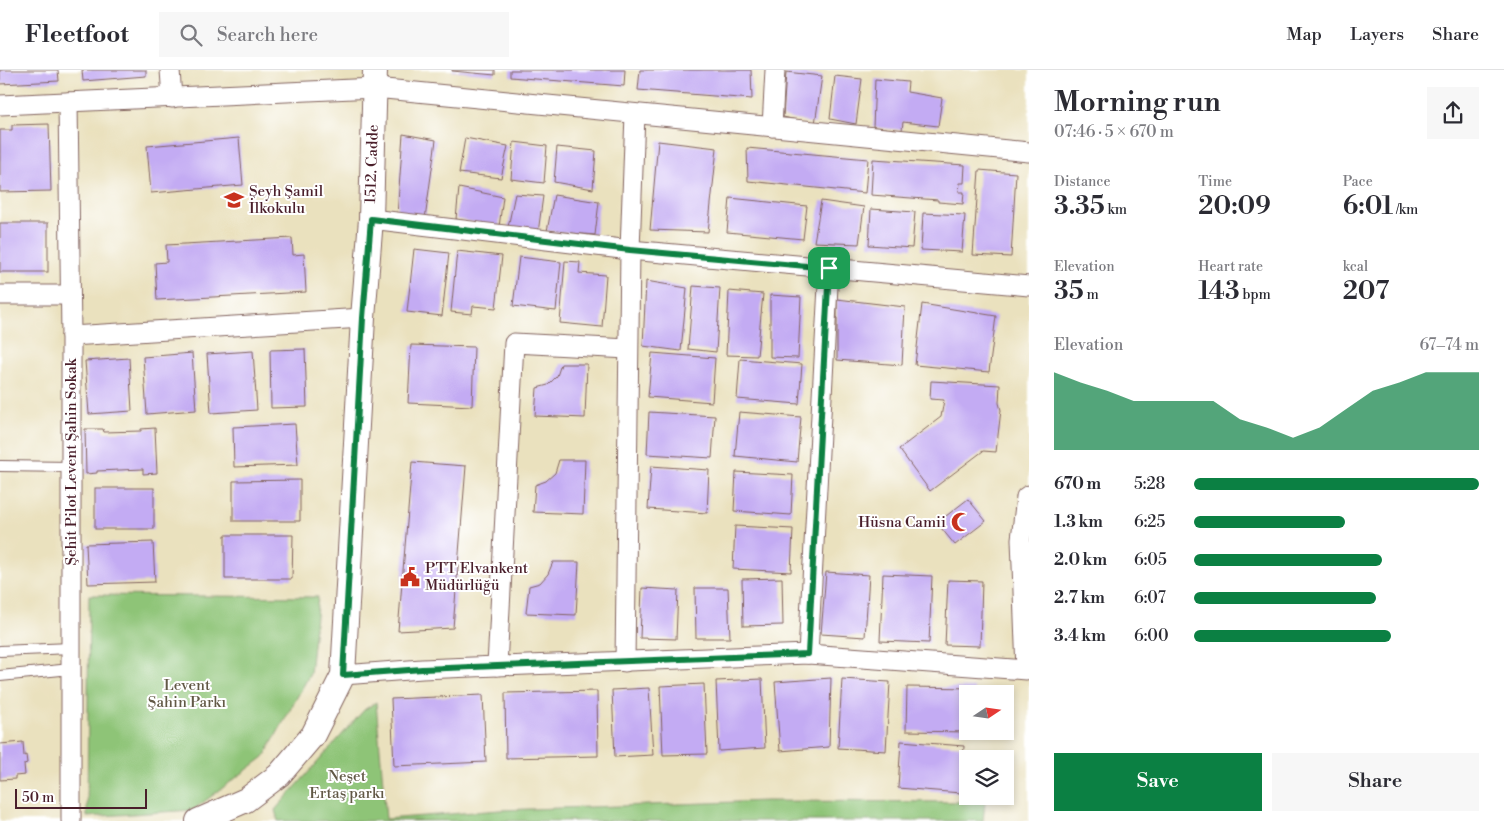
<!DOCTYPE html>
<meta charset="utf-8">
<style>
body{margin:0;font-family:"Libre Bodoni",serif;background:#f7f7f7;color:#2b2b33;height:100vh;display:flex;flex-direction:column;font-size:19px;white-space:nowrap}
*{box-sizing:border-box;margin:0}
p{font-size:16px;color:#7c7c81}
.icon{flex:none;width:28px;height:28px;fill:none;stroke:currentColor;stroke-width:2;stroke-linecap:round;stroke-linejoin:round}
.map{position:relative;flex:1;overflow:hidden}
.panel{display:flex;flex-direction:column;background:#fff;width:475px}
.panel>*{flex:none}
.needle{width:32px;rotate:77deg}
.buttons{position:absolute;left:959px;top:615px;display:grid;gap:10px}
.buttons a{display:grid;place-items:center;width:55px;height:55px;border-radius:0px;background:#fff;box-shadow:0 2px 8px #0003;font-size:25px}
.scale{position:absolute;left:15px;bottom:12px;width:132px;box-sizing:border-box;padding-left:5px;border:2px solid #4a1f2b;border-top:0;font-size:14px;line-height:18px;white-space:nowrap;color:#4a1f2b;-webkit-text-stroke:4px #fff;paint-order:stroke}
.pin{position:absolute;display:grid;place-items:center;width:42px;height:42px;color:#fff;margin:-21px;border-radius:10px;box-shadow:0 2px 8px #0006}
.round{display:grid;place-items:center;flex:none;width:52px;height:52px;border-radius:0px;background:#f7f7f7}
.overview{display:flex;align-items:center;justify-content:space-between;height:85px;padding:0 25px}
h1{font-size:28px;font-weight:600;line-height:38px}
.stats{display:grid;grid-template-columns:repeat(3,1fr);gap:8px;height:85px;padding:5px 25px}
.stats div{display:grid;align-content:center}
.stats b{font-size:25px;font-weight:600}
.stats small{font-size:14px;font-weight:400}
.stats p{font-size:14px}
.chart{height:140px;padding:10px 25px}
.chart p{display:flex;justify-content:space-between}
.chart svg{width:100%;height:90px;margin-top:5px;fill:#0b8043;opacity:.7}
.cta{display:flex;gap:10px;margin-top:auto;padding:10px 25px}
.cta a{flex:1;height:58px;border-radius:0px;background:#0b8043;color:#fff;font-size:20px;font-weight:600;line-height:58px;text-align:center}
.cta a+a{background:#f7f7f7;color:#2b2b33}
ul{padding:0 25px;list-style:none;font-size:16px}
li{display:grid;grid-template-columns:80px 60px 1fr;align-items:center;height:38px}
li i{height:12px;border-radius:6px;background:#0b8043}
header{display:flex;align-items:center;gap:30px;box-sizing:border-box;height:70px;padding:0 25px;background:#fff;border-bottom:1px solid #e1e1e2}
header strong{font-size:24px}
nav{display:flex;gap:28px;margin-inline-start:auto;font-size:18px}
.search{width:350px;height:45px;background:#f7f7f7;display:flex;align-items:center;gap:12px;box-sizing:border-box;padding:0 18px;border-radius:0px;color:#7c7c81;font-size:19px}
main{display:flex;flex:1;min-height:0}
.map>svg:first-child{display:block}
.green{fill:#8ec477;stroke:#6c7251}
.building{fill:#c3abf3}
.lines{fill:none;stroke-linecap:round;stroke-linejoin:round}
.service-casing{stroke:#82635e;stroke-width:12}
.minor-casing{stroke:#82635e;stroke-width:21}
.tertiary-casing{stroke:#82635e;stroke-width:26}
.service{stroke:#fff;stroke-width:10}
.minor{stroke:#fff;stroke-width:19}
.tertiary{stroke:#fff;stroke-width:24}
.route-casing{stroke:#fff;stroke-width:10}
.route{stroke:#0b8043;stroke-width:6}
.labels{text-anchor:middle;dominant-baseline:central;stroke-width:4;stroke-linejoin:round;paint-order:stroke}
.street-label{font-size:15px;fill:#4a1f2b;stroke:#fff}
.poi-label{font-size:15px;fill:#4a1f2b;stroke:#fff;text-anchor:start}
.park-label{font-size:15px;fill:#625946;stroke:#fff}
</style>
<header>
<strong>Fleetfoot</strong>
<div class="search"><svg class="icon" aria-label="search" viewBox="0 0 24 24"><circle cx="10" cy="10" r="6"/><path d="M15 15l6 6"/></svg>Search here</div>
<nav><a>Map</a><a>Layers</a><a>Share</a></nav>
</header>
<main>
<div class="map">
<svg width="1029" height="751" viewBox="0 0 1029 751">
<rect width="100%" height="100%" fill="#fff"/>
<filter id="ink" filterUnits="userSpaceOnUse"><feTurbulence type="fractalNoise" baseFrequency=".02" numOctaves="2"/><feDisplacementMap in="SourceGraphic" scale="10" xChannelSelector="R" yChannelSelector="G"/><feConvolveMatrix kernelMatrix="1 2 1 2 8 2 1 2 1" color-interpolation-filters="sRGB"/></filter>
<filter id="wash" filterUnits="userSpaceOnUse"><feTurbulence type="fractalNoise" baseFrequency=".0096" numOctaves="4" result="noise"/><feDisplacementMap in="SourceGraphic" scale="20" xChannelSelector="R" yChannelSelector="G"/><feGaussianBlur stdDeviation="1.12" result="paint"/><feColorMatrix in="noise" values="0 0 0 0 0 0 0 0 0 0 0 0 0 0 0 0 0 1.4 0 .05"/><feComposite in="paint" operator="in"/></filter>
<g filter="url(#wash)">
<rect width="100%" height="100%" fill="#eae1be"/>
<g class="green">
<polygon points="89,525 318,527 310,604 264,687 193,740 87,747"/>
<polygon points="376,632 386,749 500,740 766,731 985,732 983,751 278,751 275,740 364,640"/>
</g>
<g id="blocks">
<g class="building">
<polygon points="0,0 58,0 59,11 0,14"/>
<polygon points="82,0 146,0 146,6 83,11"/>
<polygon points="452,0 495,0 495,5 452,1"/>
<polygon points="510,0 625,0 624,16 510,7"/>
<polygon points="640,0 751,0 752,29 638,20"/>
<polygon points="786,2 822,6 815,54 783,47"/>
<polygon points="835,6 862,9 856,54 830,49"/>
<polygon points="875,9 908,12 907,22 942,28 938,56 903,52 902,60 873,57"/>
<polygon points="49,54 51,121 0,122 0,60 12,60 12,55"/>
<polygon points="403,64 436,70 425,149 397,146"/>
<polygon points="239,68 243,115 151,123 147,76"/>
<polygon points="465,68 508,76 501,108 459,103"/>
<polygon points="658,71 717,78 708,162 650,160"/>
<polygon points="514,72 547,76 544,113 511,109"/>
<polygon points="557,77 596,81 593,119 554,112"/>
<polygon points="747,78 868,89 865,123 748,111"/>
<polygon points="873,89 965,95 964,113 960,113 959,122 964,122 963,134 938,132 938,130 871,125"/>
<polygon points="979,100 1016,103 1011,187 973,185"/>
<polygon points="459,118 503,127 499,157 456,149"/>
<polygon points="515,124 543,126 538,163 508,157"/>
<polygon points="554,125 599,132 595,165 547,161"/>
<polygon points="730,128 807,136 803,169 727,162"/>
<polygon points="821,131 864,137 859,174 814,172"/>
<polygon points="871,139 915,142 912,178 869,175"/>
<polygon points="923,143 965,145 962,182 921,180"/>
<rect x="0" y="153" width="48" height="49"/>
<polygon points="292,168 293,185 304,184 306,222 157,230 155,193 167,192 166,175"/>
<polygon points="414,179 449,183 442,246 407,242"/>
<polygon points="457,181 502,186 496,238 473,236 472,244 451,242"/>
<polygon points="519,187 561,192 556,241 513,236"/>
<polygon points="565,191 580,192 579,203 606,205 602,257 560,253"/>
<polygon points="646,211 687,218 681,281 643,276"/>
<polygon points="693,216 720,218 716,282 688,279"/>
<polygon points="729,221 763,224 757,286 726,285"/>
<polygon points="770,225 801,227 798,288 770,287"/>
<polygon points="837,229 905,237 902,295 837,290"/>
<polygon points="922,234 996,246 989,302 915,295"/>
<polygon points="411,275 474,277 472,336 408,333"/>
<polygon points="305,279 307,337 271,338 270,280"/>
<polygon points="253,281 257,340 211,343 207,284"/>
<polygon points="192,283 196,340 147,344 143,287"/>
<polygon points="652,283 715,288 712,332 648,327"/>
<polygon points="129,288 132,341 89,344 85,291"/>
<polygon points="740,289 802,294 799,334 737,329"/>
<polygon points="561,294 587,294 585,348 535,346 537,318 548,315 557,306"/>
<polygon points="931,311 1000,315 999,333 1001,340 996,382 983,381 930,421 899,379 941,347 944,330 930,329"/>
<polygon points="649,342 715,346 712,388 647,384"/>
<polygon points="739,342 801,347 797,392 735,386"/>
<polygon points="295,354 298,395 234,397 233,357"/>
<polygon points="155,358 157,403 143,404 143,399 97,401 97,403 86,404 85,359 103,359 104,362 141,361 141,359"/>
<polygon points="559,390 585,390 583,444 533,442 535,415 546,411 555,403"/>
<polygon points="412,392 466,396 453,558 398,561"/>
<polygon points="651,396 709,400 707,443 648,439"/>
<polygon points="736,402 793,405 791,445 734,441"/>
<polygon points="300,410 300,451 233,451 233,411"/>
<rect x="95" y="418" width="59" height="41"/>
<polygon points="968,429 986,451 955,475 937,453"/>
<polygon points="735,456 793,459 791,502 733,499"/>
<polygon points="225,465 293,465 292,509 225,509"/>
<polygon points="153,472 155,512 88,514 86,474"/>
<polygon points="553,492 579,492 576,545 526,543 529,516 540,513 548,504"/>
<polygon points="826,502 869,505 865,567 821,564"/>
<polygon points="883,504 932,506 929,573 880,571"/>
<polygon points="782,508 783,555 743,556 742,509"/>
<polygon points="948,510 982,511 980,576 945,575"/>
<polygon points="642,518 678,520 676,569 640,568"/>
<polygon points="695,518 728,518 730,568 696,568"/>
<polygon points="831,608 829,677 780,681 775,612"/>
<polygon points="762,609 765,678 719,681 716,611"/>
<polygon points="842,609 890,612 886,681 838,678"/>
<polygon points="704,614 707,684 663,685 660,616"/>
<polygon points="907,617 974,618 974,624 968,624 968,662 906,661"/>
<polygon points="649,618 653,685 615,687 612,620"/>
<polygon points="597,621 598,686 506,688 505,623"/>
<polygon points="483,625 486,692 394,696 391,629"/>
<polygon points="901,671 964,676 961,723 898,718"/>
<polygon points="23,672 24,686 26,685 27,693 24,694 25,705 15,706 15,709 0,710 0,674"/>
</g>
</g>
</g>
<g filter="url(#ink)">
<use href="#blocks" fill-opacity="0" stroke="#82635e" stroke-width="1"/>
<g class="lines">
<defs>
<g id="service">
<polyline points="0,396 71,397"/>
<polyline points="0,581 71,578"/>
<polyline points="0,606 71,599"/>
</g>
<g id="minor">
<polyline points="170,0 172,28"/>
<polyline points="68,32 71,266 71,751"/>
<polyline points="0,35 375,18 1029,82"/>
<polyline points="772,57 775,0"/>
<polyline points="371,149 630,180 1029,216"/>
<polyline points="0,225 69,225"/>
<polyline points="71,266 363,248"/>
<polyline points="808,584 829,198"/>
<polyline points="625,592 630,180 635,44"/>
<polyline points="497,596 514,273 628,279"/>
<polyline points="343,605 422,599 808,584 1026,600 1021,469 1026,427 1029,425"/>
</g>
<polyline id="tertiary" points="198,751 246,730 279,705 313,665 343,605 363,248 371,149 375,0"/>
</defs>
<use href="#service" class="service-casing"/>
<use href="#minor" class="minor-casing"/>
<use href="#tertiary" class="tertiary-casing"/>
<use href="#service" class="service"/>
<use href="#minor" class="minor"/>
<use href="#tertiary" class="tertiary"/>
</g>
</g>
<g class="lines" filter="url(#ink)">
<defs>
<polygon id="route" points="371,149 630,180 829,198 808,584 422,599 343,605 363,248"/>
</defs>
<use href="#route" class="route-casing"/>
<use href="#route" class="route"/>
</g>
<defs>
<symbol id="school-bare" viewBox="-9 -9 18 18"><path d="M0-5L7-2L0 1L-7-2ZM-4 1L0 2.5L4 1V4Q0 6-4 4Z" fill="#c8321e" stroke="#fff" stroke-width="2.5" paint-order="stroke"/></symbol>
<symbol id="mosque-bare" viewBox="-9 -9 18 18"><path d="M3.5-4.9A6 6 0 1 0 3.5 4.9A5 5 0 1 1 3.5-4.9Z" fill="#c8321e" stroke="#fff" stroke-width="2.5" paint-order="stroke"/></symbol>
<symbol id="civic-bare" viewBox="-9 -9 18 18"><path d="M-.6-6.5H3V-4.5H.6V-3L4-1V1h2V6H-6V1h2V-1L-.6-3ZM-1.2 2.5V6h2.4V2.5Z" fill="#c8321e" stroke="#fff" stroke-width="2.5" paint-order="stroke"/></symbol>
</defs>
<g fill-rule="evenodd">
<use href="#school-bare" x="220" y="116" width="28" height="28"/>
<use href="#mosque-bare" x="947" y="438" width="28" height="28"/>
<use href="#civic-bare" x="396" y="493" width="28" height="28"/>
</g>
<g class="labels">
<g class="street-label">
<text transform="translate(372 94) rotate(-88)">1512. Cadde</text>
<text transform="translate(71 392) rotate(-90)">Şehit Pilot Levent Şahin Sokak</text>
</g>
<g class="poi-label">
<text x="249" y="121">Şeyh Şamil<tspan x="249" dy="17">İlkokulu</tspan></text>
<text x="946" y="452" text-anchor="end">Hüsna Camii</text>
<text x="425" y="498">PTT Elvankent<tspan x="425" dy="17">Müdürlüğü</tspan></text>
</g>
<g class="park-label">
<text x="187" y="615">Levent<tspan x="187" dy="17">Şahin Parkı</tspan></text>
<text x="347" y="706">Neşet<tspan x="347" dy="17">Ertaş parkı</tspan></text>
</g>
</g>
</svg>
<div class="buttons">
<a><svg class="needle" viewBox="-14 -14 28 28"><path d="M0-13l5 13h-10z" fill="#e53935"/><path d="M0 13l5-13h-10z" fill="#7c7c81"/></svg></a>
<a><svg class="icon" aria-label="layers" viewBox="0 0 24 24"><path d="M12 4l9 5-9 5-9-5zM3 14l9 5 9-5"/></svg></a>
</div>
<div class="scale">50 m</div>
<div class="pin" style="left:829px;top:198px;background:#1e9e55"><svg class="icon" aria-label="arrive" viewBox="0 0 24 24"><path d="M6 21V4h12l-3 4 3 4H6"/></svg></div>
</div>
<section class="panel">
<div class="overview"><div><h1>Morning run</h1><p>07:46 · 5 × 670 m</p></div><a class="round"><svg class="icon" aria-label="share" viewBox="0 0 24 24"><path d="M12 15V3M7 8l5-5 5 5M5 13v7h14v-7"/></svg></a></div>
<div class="stats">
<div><p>Distance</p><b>3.35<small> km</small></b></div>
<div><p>Time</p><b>20:09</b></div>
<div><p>Pace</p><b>6:01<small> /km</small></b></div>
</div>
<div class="stats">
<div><p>Elevation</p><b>35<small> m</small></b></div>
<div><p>Heart rate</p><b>143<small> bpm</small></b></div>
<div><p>kcal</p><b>207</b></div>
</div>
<div class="chart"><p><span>Elevation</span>67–74 m</p>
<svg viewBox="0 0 160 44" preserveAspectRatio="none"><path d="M0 44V6L10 11L20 15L30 20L40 20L50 20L60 20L70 29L80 33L90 38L100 33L110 24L120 15L130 11L140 6L150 6L160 6V44z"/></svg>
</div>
<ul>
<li><b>670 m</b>5:28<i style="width:100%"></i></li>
<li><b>1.3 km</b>6:25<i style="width:53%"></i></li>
<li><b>2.0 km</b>6:05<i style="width:66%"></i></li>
<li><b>2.7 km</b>6:07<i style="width:64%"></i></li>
<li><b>3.4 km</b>6:00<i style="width:69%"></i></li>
</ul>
<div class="cta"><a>Save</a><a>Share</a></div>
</section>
</main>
